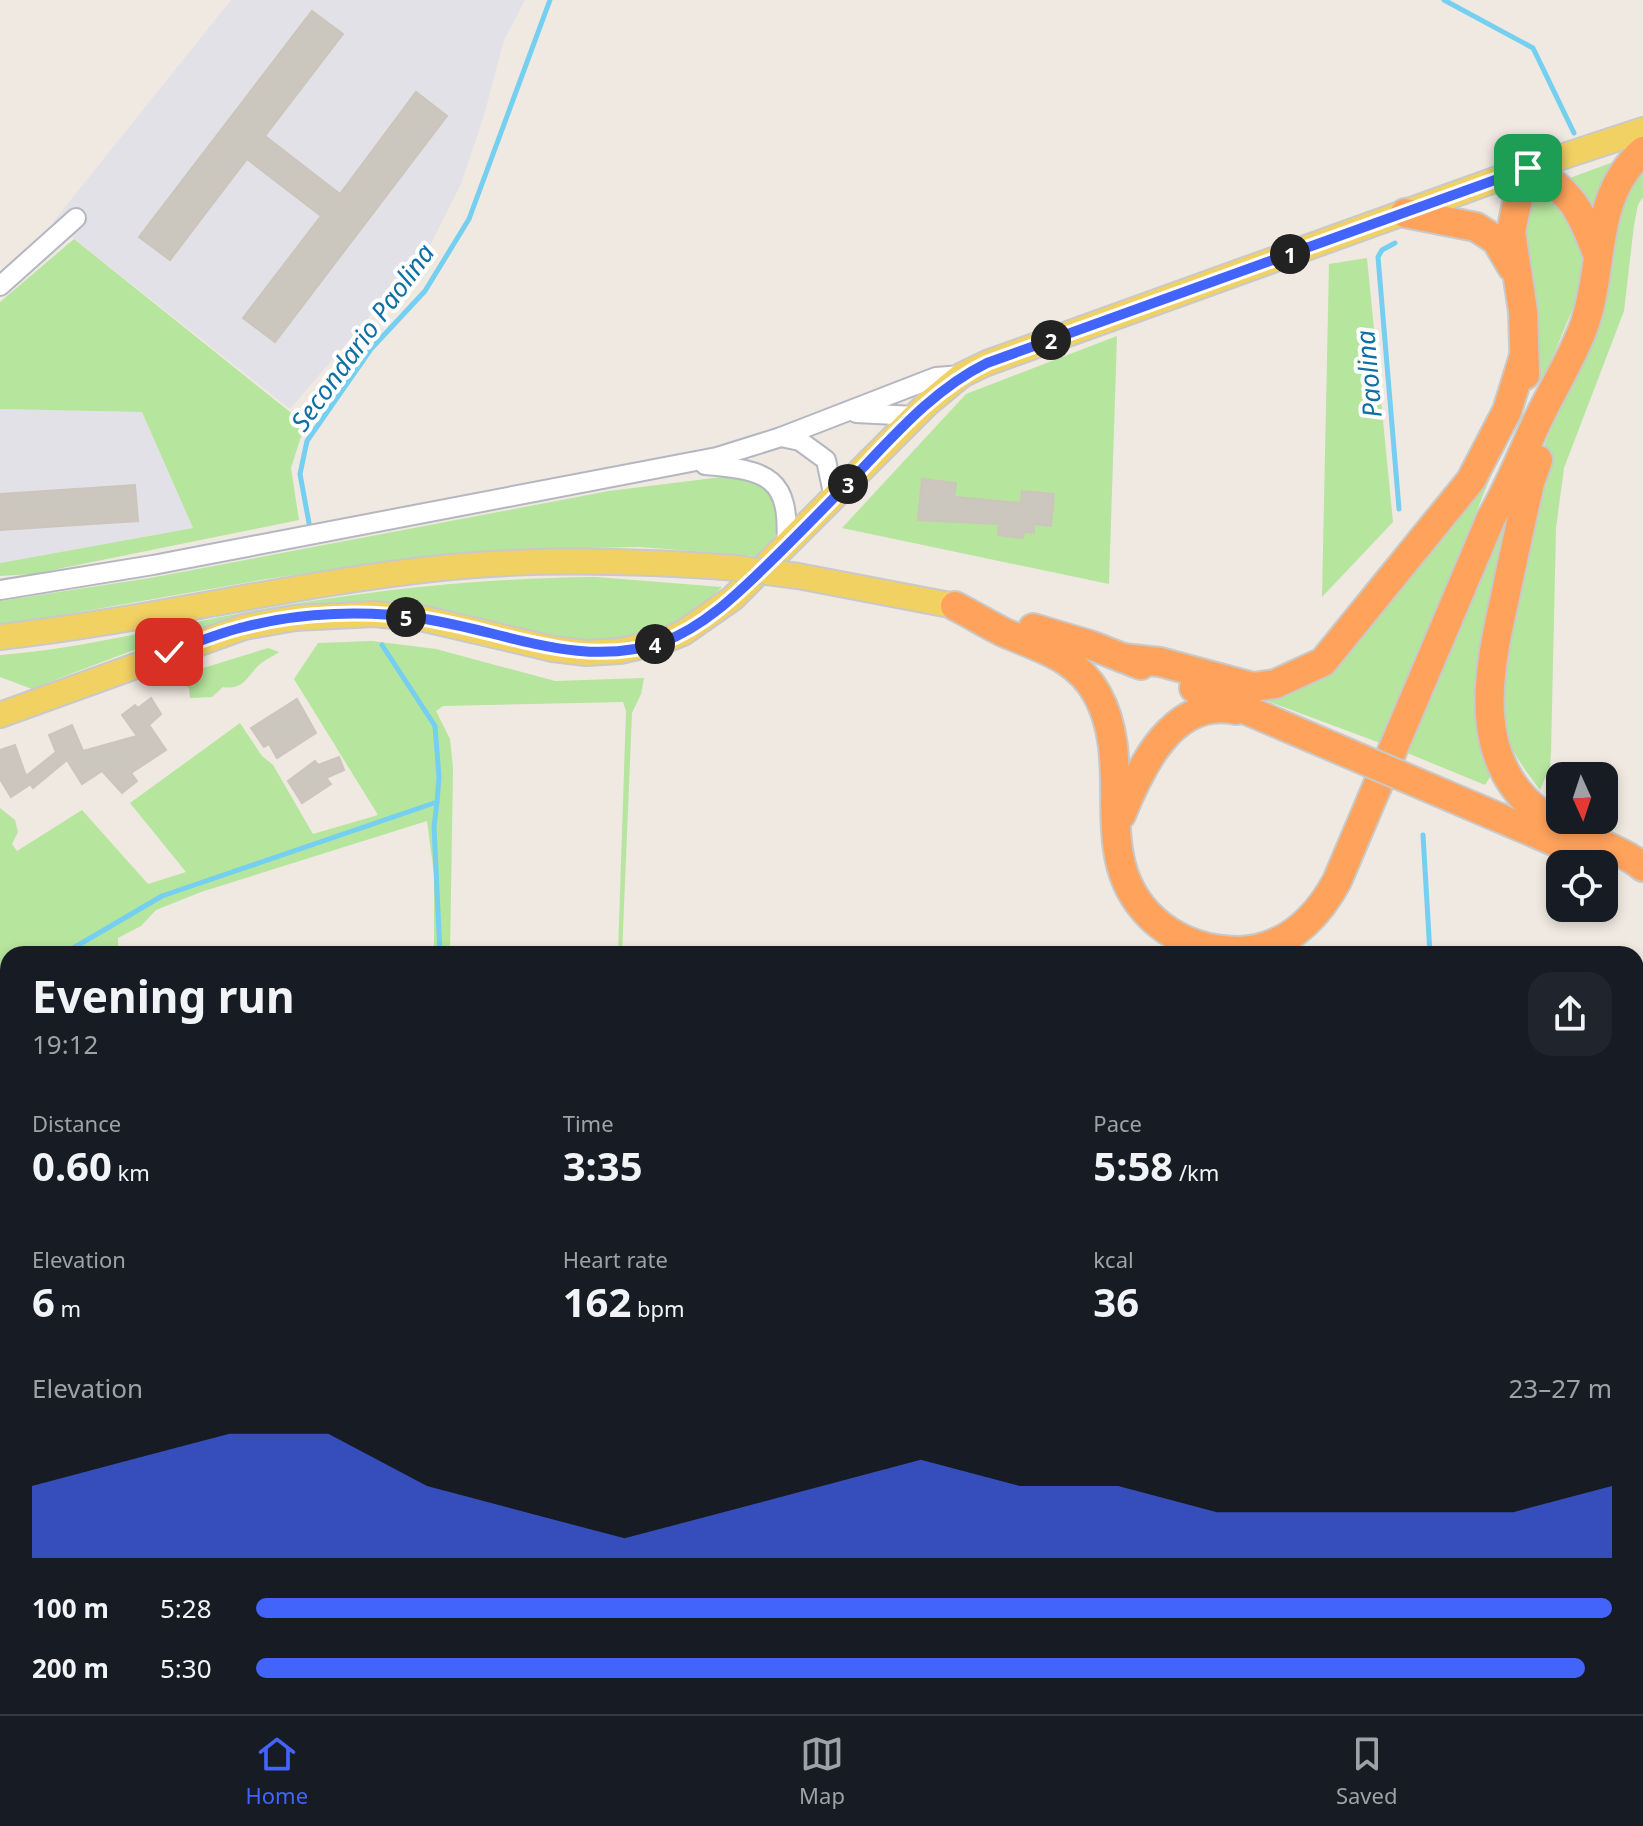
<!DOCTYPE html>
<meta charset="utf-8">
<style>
body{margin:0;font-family:"Noto Sans",sans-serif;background:#20242c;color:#f1f3f6;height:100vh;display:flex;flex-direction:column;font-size:30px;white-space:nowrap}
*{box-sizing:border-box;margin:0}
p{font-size:26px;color:#9ea1a6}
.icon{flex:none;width:44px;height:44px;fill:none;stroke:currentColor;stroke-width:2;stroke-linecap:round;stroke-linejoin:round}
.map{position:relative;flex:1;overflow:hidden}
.drawer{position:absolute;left:0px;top:946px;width:1644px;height:768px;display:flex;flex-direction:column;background:#171b24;border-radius:24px 24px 0 0;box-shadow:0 4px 12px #0003}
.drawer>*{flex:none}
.needle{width:52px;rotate:177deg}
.tools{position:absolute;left:1546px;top:762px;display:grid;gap:16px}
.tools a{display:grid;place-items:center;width:72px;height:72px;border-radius:16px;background:#171b24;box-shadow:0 4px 12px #0003;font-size:40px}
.pin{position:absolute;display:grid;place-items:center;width:68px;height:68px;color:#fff;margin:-34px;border-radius:16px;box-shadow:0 4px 12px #0006}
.km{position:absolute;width:40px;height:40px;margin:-20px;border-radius:50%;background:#222;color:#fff;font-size:22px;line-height:40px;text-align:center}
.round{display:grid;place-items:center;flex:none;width:84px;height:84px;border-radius:24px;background:#20242c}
.overview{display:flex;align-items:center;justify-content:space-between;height:136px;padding:0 32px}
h1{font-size:44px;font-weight:700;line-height:60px}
.figures{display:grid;grid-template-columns:repeat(3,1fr);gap:12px;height:136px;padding:8px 32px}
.figures div{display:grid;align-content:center}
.figures b{font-size:40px;font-weight:700}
.figures small{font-size:22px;font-weight:400}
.figures p{font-size:22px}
.chart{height:224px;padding:16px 32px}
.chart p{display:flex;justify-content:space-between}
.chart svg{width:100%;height:144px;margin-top:8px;fill:#4264fb;opacity:.7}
ul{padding:0 32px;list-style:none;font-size:26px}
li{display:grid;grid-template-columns:128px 96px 1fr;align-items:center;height:60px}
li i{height:20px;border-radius:10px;background:#4264fb}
.tabs{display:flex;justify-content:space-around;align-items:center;height:112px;border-top:2px solid #363941;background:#171b24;font-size:22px;color:#9ea1a6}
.tabs a{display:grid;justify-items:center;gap:4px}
.tabs .selected{color:#4264fb}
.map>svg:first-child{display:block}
.industrial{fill:#e3e1e8}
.green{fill:#b6e59e}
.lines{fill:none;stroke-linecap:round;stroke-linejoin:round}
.stream{stroke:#75cff0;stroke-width:5}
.building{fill:#cbc7bf;stroke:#cbc5ba;stroke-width:2}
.minor-casing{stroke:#b4b7c1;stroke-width:22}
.major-casing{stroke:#c9c9c9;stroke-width:28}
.highway-casing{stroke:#c9c9c9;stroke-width:32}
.minor{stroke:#fff;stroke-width:18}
.major{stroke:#f2d163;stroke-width:24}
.highway{stroke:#ffa35c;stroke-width:28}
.rail{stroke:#a3a6b8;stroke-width:5}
.major-bridge-casing{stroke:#c9c9c9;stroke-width:28;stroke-linecap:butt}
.highway-bridge-casing{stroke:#c9c9c9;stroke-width:32;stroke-linecap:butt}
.major-bridge{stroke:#f2d163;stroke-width:24}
.highway-bridge{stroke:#ffa35c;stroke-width:28}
.route-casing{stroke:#fff;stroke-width:16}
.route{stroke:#4264fb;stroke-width:10}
.labels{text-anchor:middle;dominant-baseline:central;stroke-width:8;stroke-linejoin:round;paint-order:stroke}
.water-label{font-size:26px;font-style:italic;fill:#0d6fa3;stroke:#fff}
</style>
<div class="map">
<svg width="1643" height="1714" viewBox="0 0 1643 1714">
<rect width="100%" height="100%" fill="#efe9e1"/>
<g class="industrial">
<polygon points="231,0 525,0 504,40 483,119 461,184 429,247 290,409 53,222"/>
<polygon points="0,409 142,412 193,528 0,563"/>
</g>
<g class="green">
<polygon points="1619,160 1593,215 1567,179"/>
<path d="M1643,165v32l-5,8 -4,20 -10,86 -60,157 -8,60 -5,224 -1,15 -10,23c-20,-27 -37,-49 -42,-83l44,-256 31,-75 39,-168z"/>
<polygon points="1537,187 1550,193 1579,234 1583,264 1575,303 1540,388 1538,315 1521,239 1527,202"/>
<polygon points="74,239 305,424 291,468 299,520 33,574 0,576 0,563 193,528 142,412 0,409 0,302"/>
<polygon points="1367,258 1393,522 1322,597 1329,264"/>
<polygon points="1117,336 1109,584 842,528 966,394"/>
<path d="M738,475c8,2 18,2 24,7 27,20 21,58 -6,74l-116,-9 -140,3 -79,7 -154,22 -267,47v-25l150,-23 459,-87z"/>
<polygon points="1490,478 1383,744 1262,699 1349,646"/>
<polygon points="1516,487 1510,538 1497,779 1490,777 1485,785 1400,750"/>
<path d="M596,577l126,10c-89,90 -169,43 -273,25 -44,-8 -88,-12 -133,-7 -99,9 -192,49 -284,84l-32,-12v-22c89,-7 176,-31 263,-46 111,-19 220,-31 333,-32z"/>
<polygon points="372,641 436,649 555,681 644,678 641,694 632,713 622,954 618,954 626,711 623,702 443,706 436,711 450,739 453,768 450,954 434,954 434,874 427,821 201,892 156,910 141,926 118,938 118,954 8,954 8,1025 0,1017 0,808 15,820 18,832 12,844 17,851 82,810 148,884 186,872 130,803 240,723 262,756 273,765 313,834 378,815 294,679 318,643"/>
<path d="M268,648l11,4c-7,5 -17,9 -23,16 -10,11 -14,22 -33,19l-11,10 -22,1 -1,-10 -15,-11z"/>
<polygon points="1636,1205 1643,1207 1643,1714 641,1714 630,1706 1636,1706"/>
<polygon points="154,1706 278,1706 275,1714 151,1714"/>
<polygon points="357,1706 540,1706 539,1714 354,1714"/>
</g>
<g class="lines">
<g class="stream">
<polyline points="1444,0 1533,48 1574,133"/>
<polyline points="1395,243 1382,250 1378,257 1399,509"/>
<polyline points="309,523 300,474 307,441 371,349 425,291 469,219 550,0"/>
<polyline points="437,802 434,827 440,954"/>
<polyline points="1423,835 1430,954"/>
<polyline points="63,954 162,896 437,802 439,777 435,726 382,645"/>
<polyline points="0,990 8,986"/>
<polyline points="1636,1200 1643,1202"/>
<polyline points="619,1706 629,1714"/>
</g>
</g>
<g class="building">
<polygon points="312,11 343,34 265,136 340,194 416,92 447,116 275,342 243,318 321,216 247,159 170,260 139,237"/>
<polygon points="922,479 956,483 954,497 1021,503 1022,491 1054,494 1051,526 1034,524 1034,533 1024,532 1023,538 998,535 999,524 918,520"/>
<polygon points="135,485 138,521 0,530 0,494"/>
<polygon points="151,698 161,714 149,725 166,750 131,773 137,781 122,793 102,771 82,784 67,760 33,788 28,781 29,785 11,797 0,779 0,750 15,745 26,776 56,752 49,735 72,725 83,751 137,736 122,715 135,705 138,708"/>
<polygon points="297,699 316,733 277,758 269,744 264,747 251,728"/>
<polygon points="339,757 344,770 326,778 331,784 302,803 288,781 315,761 318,765"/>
</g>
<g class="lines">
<defs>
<g id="minor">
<polyline points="0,286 76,218"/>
<polyline points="856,413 915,416"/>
<polyline points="781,437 800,441 826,460 834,498"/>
<path d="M705,465c63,5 86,12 81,81"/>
<polyline points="0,590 153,565 717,457 781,437 936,377 962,375"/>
</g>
<g id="major">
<polyline points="798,576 955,606"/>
<path d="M0,637c151,-17 299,-55 451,-70 95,-9 190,-6 285,1"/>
<polyline points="0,715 244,627 295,618 374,614 425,619 553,649 586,653 620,651 661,642 683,633 733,598 927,404 962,375 987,363 1528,168 1643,130"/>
</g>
<g id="highway">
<polyline points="1405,213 1476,227 1496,240 1512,267"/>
<path d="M1525,375l-2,-64 -12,-79 7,-34 10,-30c42,21 52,41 68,83"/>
<path d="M1538,460l-8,23c-9,38 -17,76 -25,114 -17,75 -35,162 35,216 31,23 76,32 103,54"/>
<path d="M955,606c16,8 32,18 48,26 36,16 73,24 94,62 42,76 -14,169 63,231 23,18 49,26 79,26 46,-2 77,-31 98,-70l154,-363c18,-30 30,-62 45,-94 15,-33 35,-63 48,-98 21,-59 7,-130 59,-175"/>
<polyline points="1033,628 1090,645 1141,665"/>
<polyline points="1123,658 1160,662 1253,687 1275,684 1323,662 1471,480 1507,411 1524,356"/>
<polyline points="1194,688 1263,717"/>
<path d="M1121,815c19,-47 52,-119 115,-105"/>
<polyline points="1500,818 1572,849"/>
</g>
</defs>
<use href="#minor" class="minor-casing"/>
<use href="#major" class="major-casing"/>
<use href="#highway" class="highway-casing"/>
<use href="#minor" class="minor"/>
<use href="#major" class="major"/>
<use href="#highway" class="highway"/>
<g class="rail">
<polyline points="1636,1027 1643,1026"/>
<polyline points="0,1123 8,1123"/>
</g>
<defs>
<polyline id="major-bridge" points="736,568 798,576"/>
<polyline id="highway-bridge" points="1263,717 1500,818"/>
</defs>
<use href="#major-bridge" class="major-bridge-casing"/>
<use href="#highway-bridge" class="highway-bridge-casing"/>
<use href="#major-bridge" class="major-bridge"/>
<use href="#highway-bridge" class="highway-bridge"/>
</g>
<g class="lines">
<defs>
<path id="route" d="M169,652c25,-8 49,-19 75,-25 57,-15 123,-17 181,-8 79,12 157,51 238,23 40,-15 72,-46 102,-75 32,-31 63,-63 94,-95 39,-41 77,-84 128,-109l541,-195"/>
</defs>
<use href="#route" class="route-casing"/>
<use href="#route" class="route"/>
</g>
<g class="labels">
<g class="water-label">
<text transform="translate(362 337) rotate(-54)">Secondario Paolina</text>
<text transform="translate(1368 374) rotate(-95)">Paolina</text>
</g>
</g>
</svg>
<div class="tools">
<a><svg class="needle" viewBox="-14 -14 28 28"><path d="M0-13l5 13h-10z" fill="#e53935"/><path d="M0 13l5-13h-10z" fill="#9ea1a6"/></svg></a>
<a><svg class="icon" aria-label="locate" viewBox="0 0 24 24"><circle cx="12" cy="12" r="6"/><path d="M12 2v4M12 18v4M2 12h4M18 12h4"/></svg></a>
</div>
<div class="pin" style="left:1528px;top:168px;background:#1e9e55"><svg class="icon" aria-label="arrive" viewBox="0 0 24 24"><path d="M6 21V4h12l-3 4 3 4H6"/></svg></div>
<div class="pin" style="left:169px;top:652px;background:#d93025"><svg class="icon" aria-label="check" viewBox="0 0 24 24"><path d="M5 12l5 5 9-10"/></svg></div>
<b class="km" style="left:1290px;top:254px">1</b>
<b class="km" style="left:1051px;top:340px">2</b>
<b class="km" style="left:848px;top:484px">3</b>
<b class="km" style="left:655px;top:644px">4</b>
<b class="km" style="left:406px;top:617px">5</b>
<section class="drawer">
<div class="overview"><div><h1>Evening run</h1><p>19:12</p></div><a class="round"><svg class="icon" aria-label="share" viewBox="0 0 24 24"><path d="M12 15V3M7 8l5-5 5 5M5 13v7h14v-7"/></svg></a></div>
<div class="figures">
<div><p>Distance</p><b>0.60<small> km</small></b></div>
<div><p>Time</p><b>3:35</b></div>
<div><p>Pace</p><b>5:58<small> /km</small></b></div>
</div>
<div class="figures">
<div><p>Elevation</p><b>6<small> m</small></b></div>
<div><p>Heart rate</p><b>162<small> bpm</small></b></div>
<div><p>kcal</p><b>36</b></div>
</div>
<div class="chart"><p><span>Elevation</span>23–27 m</p>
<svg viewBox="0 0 160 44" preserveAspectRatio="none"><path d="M0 44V22L10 14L20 6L30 6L40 22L50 30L60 38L70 30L80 22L90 14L100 22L110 22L120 30L130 30L140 30L150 30L160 22V44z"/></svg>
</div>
<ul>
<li><b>100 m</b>5:28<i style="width:100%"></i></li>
<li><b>200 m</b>5:30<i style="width:98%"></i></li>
</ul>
</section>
</div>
<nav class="tabs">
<a class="selected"><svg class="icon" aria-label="home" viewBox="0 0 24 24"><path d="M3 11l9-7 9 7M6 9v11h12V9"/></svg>Home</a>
<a><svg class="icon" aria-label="map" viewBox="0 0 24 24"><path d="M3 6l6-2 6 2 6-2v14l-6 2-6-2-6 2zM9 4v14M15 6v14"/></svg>Map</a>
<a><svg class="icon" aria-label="saved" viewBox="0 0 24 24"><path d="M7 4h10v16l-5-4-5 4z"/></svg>Saved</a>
</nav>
